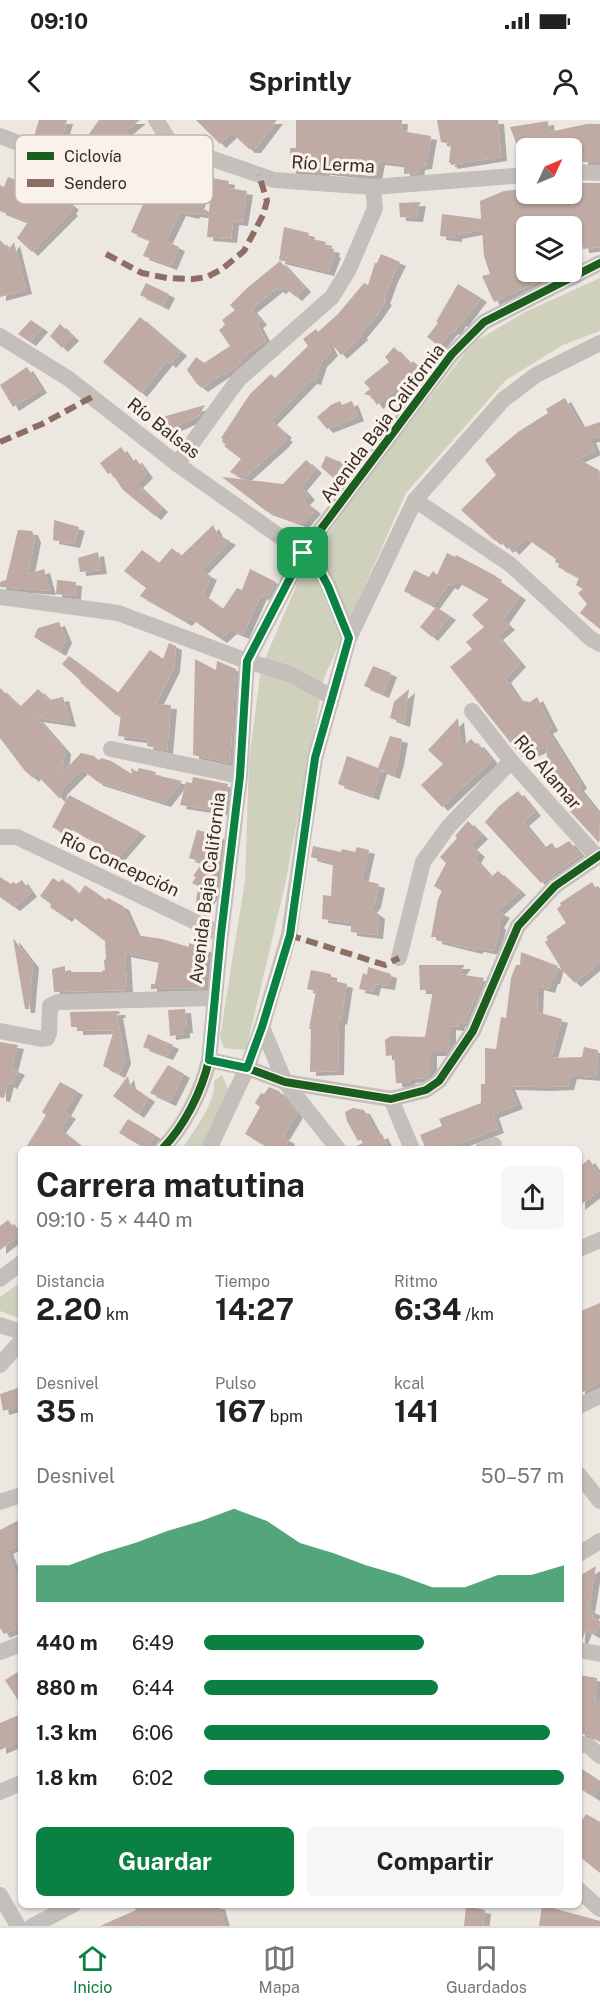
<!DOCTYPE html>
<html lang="es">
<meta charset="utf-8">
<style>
body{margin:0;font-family:"Public Sans",sans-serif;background:#f6f6f6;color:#222;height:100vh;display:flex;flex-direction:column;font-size:22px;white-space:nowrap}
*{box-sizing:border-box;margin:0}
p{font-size:20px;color:#767676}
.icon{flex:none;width:33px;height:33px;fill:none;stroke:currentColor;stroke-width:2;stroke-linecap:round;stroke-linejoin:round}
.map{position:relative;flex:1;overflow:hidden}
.drawer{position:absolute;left:18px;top:1026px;width:564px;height:762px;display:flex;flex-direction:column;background:#fff;border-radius:9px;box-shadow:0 2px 4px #0004}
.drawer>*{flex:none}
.needle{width:39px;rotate:46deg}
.tools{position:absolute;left:516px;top:18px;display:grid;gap:12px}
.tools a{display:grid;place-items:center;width:66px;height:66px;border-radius:9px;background:#fff;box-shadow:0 2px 4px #0004;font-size:30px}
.pin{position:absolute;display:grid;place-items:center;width:51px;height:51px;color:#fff;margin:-26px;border-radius:12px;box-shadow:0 3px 9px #0006}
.round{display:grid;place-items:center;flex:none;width:63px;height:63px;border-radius:9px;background:#f6f6f6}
.headline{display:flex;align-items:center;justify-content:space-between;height:102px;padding:0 18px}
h1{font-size:33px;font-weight:700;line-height:45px}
.figures{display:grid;grid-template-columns:repeat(3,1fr);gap:9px;height:102px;padding:6px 18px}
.figures div{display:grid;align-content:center}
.figures b{font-size:30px;font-weight:700}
.figures small{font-size:16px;font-weight:400}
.figures p{font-size:16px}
.chart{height:168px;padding:12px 18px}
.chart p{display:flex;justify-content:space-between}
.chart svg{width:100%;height:108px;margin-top:6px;fill:#0b8043;opacity:.7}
.action{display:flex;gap:12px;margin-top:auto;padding:12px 18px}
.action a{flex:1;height:69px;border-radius:9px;background:#0b8043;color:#fff;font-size:24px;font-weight:700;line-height:69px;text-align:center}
.action a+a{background:#f6f6f6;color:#222}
ul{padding:0 18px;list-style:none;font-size:20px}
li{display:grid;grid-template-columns:96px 72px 1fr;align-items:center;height:45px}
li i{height:15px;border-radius:8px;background:#0b8043}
.status{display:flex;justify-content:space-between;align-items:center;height:42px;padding:0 30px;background:#fff;direction:ltr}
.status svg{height:16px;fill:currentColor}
header{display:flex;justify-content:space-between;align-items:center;height:78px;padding:0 18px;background:#fff;font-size:27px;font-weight:700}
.tab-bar{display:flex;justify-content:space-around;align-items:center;height:84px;border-top:2px solid #e0e0e0;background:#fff;font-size:16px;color:#767676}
.tab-bar a{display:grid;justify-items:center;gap:3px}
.tab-bar .on{color:#0b8043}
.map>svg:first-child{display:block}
.green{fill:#cfd1bd}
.building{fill:#bfaaa4;filter:url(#shadow)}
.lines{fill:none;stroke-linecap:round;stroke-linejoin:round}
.minor{stroke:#c5bfbb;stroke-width:16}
.quiet{stroke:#8d6e63;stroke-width:6;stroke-dasharray:12 6;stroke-linecap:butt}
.cycleway-casing{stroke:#f9f1ea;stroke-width:11}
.cycleway{stroke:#1b5e20;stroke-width:8}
.route-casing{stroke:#fff;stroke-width:12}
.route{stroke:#0b8043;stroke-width:8}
.labels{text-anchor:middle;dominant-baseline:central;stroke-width:6;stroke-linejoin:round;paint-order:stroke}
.street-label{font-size:18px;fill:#362c29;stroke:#f9f1ea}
.key{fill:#f9f1ea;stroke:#beb6b0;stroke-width:1.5}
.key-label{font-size:16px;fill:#362c29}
</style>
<div class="status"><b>09:10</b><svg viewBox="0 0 49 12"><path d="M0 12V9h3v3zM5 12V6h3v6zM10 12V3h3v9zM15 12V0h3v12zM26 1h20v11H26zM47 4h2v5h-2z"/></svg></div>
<header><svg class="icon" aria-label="back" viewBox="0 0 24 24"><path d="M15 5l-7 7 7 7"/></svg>Sprintly<svg class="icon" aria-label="person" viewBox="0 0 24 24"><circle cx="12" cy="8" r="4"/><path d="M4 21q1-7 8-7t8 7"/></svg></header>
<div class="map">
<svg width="600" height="1806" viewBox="0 0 600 1806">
<defs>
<filter id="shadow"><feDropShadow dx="6" dy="4" stdDeviation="0" flood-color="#0004"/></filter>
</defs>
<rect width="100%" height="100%" fill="#ede7e2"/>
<g class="green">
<polygon points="600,158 600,211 563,225 506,260 406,373 324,558 285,765 246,930 224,928 220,917 245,760 249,641 261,548 300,457 358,369 473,223 525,192"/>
<path d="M222,955l8,18 -27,56h-21c11,-17 35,-48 32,-68z"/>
<polygon points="21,1162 21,1199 0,1191 0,1177"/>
</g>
<g class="building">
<polygon points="39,0 67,0 60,25 34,16"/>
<polygon points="99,0 140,0 125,12 139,23 133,30 133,35 128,42 123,39 121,41 114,35 112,41 99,38 104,25 89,14"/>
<polygon points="196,0 277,0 255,29 249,29 232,13 220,24"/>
<polygon points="296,0 402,0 401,11 431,16 426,45 419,46 418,53 404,54 404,44 379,41 376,56 373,56 324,51 324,53 290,51 290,28 296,28"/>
<polygon points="437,0 498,0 501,37 451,45 451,43 449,43 451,24 441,22"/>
<polygon points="548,1 549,12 587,4 600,4 600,42 582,42 581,23 552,28 518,28 510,7"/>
<polygon points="195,56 209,58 198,85 209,92 212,58 229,61 228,68 247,71 242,102 233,101 231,119 207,117 209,95 194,93 193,95 180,92 166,121 179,127 171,146 143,136 150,120 131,112 143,84 126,72 147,57 172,74 174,70 191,81"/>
<polygon points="8,57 45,71 44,75 56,58 81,65 67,81 73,86 70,90 72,92 32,132 17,118 28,102 0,91 0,65 4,67"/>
<polygon points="583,63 600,63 600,127 583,129 580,105 575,105 574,100 537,103 537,106 523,106 526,120 526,152 560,152 494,182 482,156 490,154 484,136 482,110 456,115 456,118 440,116 442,94 481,99 480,81 504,71 524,69 524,74 577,74 579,64"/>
<polygon points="420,82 417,98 400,97 399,83"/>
<polygon points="284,107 309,113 308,118 326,122 325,127 334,129 333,133 335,134 328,152 279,140"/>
<polygon points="0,120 9,129 14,122 26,170 0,177"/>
<polygon points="381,134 400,142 392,158 384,180 386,181 376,196 361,214 362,216 341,235 331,223 328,224 332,232 321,243 315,261 311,260 271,301 286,314 284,316 287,318 283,323 243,359 230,352 241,339 224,326 226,324 222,322 223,319 221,318 250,274 271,254 275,258 308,226 303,219 316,209 318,212 338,194 364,163 368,165 375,143 377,143"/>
<polygon points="280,141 305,168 296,177 284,167 280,170 277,168 251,189 261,201 257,204 266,221 246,234 247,236 239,240 241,243 225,255 224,253 202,268 197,264 187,250 196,237 204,243 230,226 219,210 225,205 222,200 235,190 230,185 246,169"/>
<polygon points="146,163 169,174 163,186 140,175"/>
<polygon points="458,164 481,178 462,203 460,202 455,212 452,210 439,226 427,217 438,203 436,202"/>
<polygon points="140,197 181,232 170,244 167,241 141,273 103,242"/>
<polygon points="31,200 42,208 30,222 18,214"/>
<polygon points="60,204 73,217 62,228 50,216"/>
<polygon points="394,227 410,244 413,241 425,252 406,278 397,268 377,285 371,276 364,274 370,269 364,262 389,242 385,237"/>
<polygon points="27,247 41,269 13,287 0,265"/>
<polygon points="565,278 582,308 600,302 600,316 590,319 595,331 578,339 599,350 600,358 600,509 580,493 587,484 578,473 583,469 576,465 579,458 558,447 559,444 555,442 556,439 526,418 513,431 510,427 507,429 498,418 495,421 461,390 496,355 485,340 518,312 548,293 546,289"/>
<polygon points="340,281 342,285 352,281 358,297 327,309 317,297 331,285"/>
<polygon points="205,285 199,296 161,314 155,301 166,296"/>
<polygon points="121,327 131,342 136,339 147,354 137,364 162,388 155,396 123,370 111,352 108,354 100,343"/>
<polygon points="326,336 338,341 354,345 339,363 321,347"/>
<polygon points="306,340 316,349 301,367 309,376 304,381 315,390 303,404 266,391 222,357 283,364"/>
<polygon points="54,400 79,407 74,424 53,420"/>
<polygon points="213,405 218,415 230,421 201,451 211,456 203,474 223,489 237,468 242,470 250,449 276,462 269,476 264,474 263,477 261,475 243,515 231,510 221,519 190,498 186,502 140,476 146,468 124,451 142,430 159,443 172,428 181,436"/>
<polygon points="18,410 32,411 35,419 28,454 44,449 50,471 0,467 0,462 6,460"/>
<polygon points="98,432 101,450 80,452 78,438"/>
<polygon points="447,433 455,437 456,435 496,456 495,458 520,476 503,500 509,506 497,516 520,543 505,559 519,580 530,582 537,577 552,607 547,610 581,664 578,667 600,695 599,723 560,680 564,678 546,655 547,626 522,637 450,547 472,529 466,522 484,507 472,495 489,479 456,461 452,466 449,464 433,486 404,471 414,450 429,457 433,451 437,455"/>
<polygon points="57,460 76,462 75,476 56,474"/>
<polygon points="436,487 450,496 432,517 420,507"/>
<polygon points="59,502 66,519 60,532 34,517 38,508"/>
<polygon points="169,523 176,526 174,548 156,584 171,585 167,630 147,626 148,620 118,616 121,594 116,595 80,562 81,561 62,544 69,536 118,573 150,530 163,539"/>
<polygon points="195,539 216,550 217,541 236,549 230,643 193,635"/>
<polygon points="373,546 391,553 383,574 364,566"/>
<polygon points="0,568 20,587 38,569 49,580 63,577 70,603 37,598 65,630 62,653 81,633 94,636 99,641 101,638 111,641 132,654 131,648 137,652 139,648 156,652 155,655 182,661 165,683 98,662 82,650 61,671 60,679 36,654 33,658 25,651 0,618"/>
<polygon points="409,569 404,603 390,598 394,582"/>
<polygon points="458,598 461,628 471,619 476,624 478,623 492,640 442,687 421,665 443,644 428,630"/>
<polygon points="390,616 402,619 398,641 394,655 381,650 373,676 338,664 347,636 378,648"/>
<polygon points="193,657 228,664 225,692 180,685 186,662 192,663"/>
<polygon points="518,671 535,692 523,702 544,728 552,723 556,729 569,721 581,735 541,763 485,702 499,686"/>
<polygon points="69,675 140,712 116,740 102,728 103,726 74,711 68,704 63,713 52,707"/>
<polygon points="468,701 482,715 471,726 479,733 475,739 491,757 498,751 520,771 498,791 504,794 498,804 500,806 494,831 478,828 476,830 436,820 436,817 431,817 438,779 442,771 434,766 446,743 440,737 457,718 455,716"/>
<polygon points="197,710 222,716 216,769 200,792 195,790 198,766 192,763 196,757 193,756 203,742 189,738"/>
<polygon points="313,726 341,732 342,729 355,732 357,727 369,730 362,760 379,764 375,784 371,789 379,795 377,815 351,812 351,803 322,799 323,775 331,776 333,743 311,737"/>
<polygon points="0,757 11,764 13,762 16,764 22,760 31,773 14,787 0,777"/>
<polygon points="53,758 59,762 62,759 79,774 85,765 106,780 108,778 123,786 136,815 162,819 189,827 189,823 207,829 204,868 151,869 151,864 155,864 159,840 125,833 127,870 54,872 52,849 65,846 65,852 102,852 102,851 105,850 104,840 106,839 105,821 69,794 66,798 50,787 51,784 40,776"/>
<polygon points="592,762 600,774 600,842 575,863 562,850 545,822 548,820 546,817 566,803 557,789 561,785 560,783"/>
<polygon points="13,818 33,844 29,889 25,889"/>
<polygon points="521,832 558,846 554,860 552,860 549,869 538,866 537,892 562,899 551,938 582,937 584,927 598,930 596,957 571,955 568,966 546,967 509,966 517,985 493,994 498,1009 445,1029 426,1029 420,1015 442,1006 439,999 481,983 481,964 485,964 485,928 496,929 501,897 506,898 511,858 516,845 520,845"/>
<polygon points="419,845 465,845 458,854 484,858 464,904 459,903 458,907 450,906 450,926 446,932 431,932 431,953 425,958 409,959 410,963 396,963 394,935 386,936 385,920 391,916 425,917 433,870 420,870"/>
<polygon points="368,847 391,854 389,866 375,864 373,872 359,869 363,853 367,855"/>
<polygon points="311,850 331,854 331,860 347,864 341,901 339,900 338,951 310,952 311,909 309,909 316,871 307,869"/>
<polygon points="185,889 187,909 184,909 184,914 170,916 168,890"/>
<polygon points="119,891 120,894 117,894 125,940 119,954 103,946 114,910 77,911 77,907 71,907 70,892"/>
<polygon points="148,914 173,925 167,936 143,927"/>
<polygon points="0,922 18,925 12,948 19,951 11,965 8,963 4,978 0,977"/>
<polygon points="168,945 184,954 170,982 150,973"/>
<polygon points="128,956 130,965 149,978 138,994 113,976"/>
<polygon points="60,962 77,971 65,992 70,995 60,1009 85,1029 25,1029 46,995 42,992"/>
<polygon points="269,967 279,971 297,994 283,1017 289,1020 284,1029 271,1029 245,1014 260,987 255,983 261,973 264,974"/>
<polygon points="353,988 364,990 378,1016 382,1014 389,1029 350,1029 365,1022 364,1018 358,1021 347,1001 345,992"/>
<polygon points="128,999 155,1015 147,1029 119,1013"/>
<polygon points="589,1039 600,1055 600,1070 579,1086 579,1047"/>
<polygon points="8,1100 20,1115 0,1130 0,1106"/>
<polygon points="600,1183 600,1262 579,1274 579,1192"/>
<polygon points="21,1267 21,1286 3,1291 0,1274"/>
<polygon points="17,1401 21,1409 21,1424 7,1430 21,1466 21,1507 4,1514 0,1508 0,1410"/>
<polygon points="596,1446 589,1489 595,1492 592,1497 600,1501 600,1504 595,1515 586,1510 582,1520 579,1520 581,1455"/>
<polygon points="21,1550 21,1585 5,1560"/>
<polygon points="579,1555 597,1558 595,1582 600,1582 600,1622 594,1617 579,1613"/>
<polygon points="21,1594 21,1621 0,1630 0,1603"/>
<polygon points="579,1647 600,1661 600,1668 594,1677 579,1668"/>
<polygon points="586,1694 600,1702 600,1753 579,1736 579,1705"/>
<polygon points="132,1785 219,1785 225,1806 146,1806 144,1802 136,1806 100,1806 136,1790"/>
<polygon points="542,1785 600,1801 600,1806 539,1806"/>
<polygon points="466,1786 485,1790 483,1806 464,1806"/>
</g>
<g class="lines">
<g class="minor">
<polyline points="156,0 172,25 274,60 373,67 526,55"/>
<path d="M0,16c25,9 113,44 134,36 15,-5 26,-18 38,-27"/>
<polyline points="572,52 600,53"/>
<polyline points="0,216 69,259 177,344 303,433 318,447 329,466 349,518"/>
<polyline points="177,344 238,260 332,177 349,149 375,88 373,67"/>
<polyline points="415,380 511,445 591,519 600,524"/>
<polyline points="0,477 118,493 247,541 290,554 332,577"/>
<polyline points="472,591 511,641 597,737"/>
<polyline points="111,629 240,656"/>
<polyline points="0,717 17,717 221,814"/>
<polyline points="399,838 423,742 449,706 511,641"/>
<polyline points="262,907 285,962 338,1029"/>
<polyline points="0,911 42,919 47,918 49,913 50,886 58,882 214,878"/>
<polyline points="209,940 247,948 285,962 391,979 426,970 439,961 473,911 518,806 555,766 600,735"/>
<polyline points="391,979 412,1029"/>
<path d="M162,1029c22,-22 40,-58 47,-89l12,-126 19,-158 7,-115 56,-108 149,-199 32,-32 116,-59"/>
<polyline points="209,1029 247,948 262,907 289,815 315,638 349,518 415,380 503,280 536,255 600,223"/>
<polyline points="483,1029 494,1025"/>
<polyline points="579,1129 600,1120"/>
<polyline points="0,1159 21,1143"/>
<polyline points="0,1205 21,1212"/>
<polyline points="0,1245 21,1221"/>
<polyline points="579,1286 600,1276"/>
<polyline points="579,1355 600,1381"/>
<polyline points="0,1382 21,1375"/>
<polyline points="579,1434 600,1421"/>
<polyline points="579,1530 600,1534"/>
<polyline points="0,1532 21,1524"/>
<polyline points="579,1623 590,1627 600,1636"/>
<polyline points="0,1672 21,1663"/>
<polyline points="579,1770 600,1789"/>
<polyline points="0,1775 18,1806"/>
<polyline points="32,1806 73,1785"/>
</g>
<g class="quiet">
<polyline points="106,134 142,153 167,158 193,159 207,157 222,149 244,131 263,95 267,81 259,55"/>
<polyline points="0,322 42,304 92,277"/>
<polyline points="289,815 385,845 399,838"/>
</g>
<defs>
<g id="cycleway">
<polyline points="209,940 247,948 285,962 391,979 426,970 439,961 473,911 518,806 555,766 600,735"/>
<path d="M162,1029c22,-22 40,-58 47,-89l12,-126 19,-158 7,-115 56,-108 149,-199 32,-32 116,-59"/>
</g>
</defs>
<use href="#cycleway" class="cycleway-casing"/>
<use href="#cycleway" class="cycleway"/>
</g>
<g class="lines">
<defs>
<polygon id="route" points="303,433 318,447 328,466 349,518 315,638 290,815 262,907 247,948 209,940 221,814 240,656 247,541"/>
</defs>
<use href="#route" class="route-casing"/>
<use href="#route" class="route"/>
</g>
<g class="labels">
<g class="street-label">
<text transform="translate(333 44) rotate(3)">Río Lerma</text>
<text transform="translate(382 303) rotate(-53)">Avenida Baja California</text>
<text transform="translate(164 308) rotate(38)">Río Balsas</text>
<text transform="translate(548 652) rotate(49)">Río Alamar</text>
<text transform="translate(120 744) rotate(25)">Río Concepción</text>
<text transform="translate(207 768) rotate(-83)">Avenida Baja California</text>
</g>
</g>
<rect x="15" y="15" width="198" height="69" rx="9" class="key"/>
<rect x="27" y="32" width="27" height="8" fill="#1b5e20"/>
<rect x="27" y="59" width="27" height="8" fill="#8d6e63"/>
<g class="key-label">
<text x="64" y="42">Ciclovía</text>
<text x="64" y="69">Sendero</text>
</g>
</svg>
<div class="tools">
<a><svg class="needle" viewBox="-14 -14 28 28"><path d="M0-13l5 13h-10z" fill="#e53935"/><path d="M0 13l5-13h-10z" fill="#767676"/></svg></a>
<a><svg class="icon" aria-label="layers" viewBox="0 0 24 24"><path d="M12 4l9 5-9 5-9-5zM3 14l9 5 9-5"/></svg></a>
</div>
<div class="pin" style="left:303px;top:433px;background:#1e9e55"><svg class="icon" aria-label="arrive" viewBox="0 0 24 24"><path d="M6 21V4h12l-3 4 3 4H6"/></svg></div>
<section class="drawer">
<div class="headline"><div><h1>Carrera matutina</h1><p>09:10 · 5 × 440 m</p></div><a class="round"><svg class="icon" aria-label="share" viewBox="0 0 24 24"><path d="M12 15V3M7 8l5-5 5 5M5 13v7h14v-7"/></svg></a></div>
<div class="figures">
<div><p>Distancia</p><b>2.20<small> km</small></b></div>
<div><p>Tiempo</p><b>14:27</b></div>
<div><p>Ritmo</p><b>6:34<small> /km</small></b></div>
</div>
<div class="figures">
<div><p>Desnivel</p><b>35<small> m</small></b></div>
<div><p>Pulso</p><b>167<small> bpm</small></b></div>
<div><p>kcal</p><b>141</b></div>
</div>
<div class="chart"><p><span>Desnivel</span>50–57 m</p>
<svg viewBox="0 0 160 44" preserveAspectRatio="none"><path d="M0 44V29L10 29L20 24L30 20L40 15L50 11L60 6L70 11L80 20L90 24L100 29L110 33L120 38L130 38L140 33L150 33L160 29V44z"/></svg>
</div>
<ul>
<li><b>440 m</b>6:49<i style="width:61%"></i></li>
<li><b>880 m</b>6:44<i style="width:65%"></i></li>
<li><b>1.3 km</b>6:06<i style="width:96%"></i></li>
<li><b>1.8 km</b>6:02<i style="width:100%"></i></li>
</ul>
<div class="action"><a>Guardar</a><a>Compartir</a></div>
</section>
</div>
<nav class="tab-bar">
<a class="on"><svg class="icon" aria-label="home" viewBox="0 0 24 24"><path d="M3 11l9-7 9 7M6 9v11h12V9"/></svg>Inicio</a>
<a><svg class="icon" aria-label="map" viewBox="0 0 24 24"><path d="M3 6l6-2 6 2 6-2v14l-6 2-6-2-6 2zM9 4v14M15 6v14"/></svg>Mapa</a>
<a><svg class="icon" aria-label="saved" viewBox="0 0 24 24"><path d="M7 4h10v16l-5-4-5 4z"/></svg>Guardados</a>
</nav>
